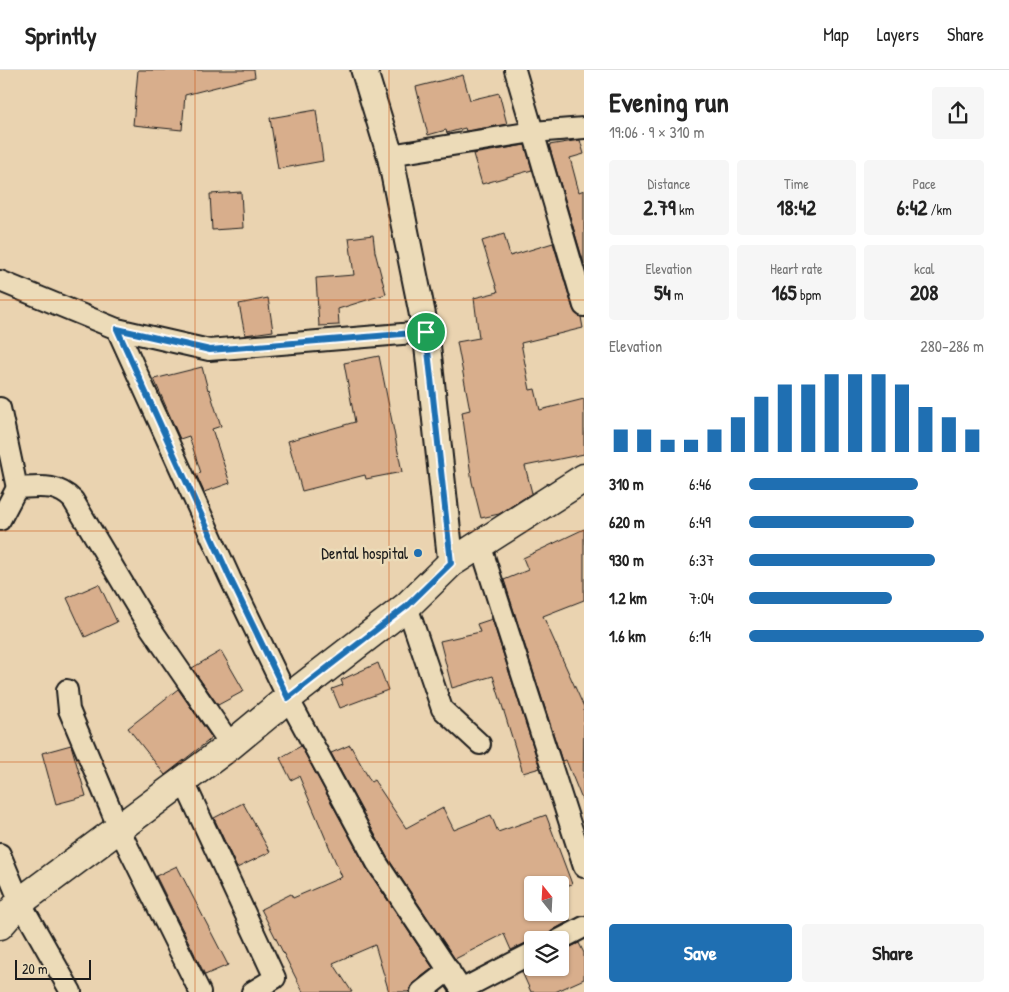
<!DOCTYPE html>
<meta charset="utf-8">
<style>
body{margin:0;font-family:"Patrick Hand",sans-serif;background:#f6f6f6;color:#222;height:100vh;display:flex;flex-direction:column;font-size:19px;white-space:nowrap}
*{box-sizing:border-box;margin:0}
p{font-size:16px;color:#767676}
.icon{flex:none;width:28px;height:28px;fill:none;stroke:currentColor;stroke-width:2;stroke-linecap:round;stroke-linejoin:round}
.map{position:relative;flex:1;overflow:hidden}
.details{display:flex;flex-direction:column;background:#fff;width:425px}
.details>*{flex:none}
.needle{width:32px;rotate:342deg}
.tools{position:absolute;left:524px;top:806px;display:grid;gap:10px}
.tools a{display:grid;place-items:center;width:45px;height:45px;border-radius:5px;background:#fff;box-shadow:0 1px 4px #0004;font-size:25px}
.scale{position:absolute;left:15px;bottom:12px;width:76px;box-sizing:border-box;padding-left:5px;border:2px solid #1c1c1c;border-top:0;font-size:14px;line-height:18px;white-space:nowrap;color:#1c1c1c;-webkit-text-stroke:4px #ecdbb8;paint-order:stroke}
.pin{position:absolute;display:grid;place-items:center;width:42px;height:42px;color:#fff;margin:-21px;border:2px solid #fff;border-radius:50%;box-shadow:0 1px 5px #0007}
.round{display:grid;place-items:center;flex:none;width:52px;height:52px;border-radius:5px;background:#f6f6f6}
.headline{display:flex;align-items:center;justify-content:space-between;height:85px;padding:0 25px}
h1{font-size:28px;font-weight:800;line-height:38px}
.stats{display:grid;grid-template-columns:repeat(3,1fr);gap:8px;height:85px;padding:5px 25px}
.stats div{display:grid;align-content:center;border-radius:5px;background:#f6f6f6;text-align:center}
.stats b{font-size:21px;font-weight:800}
.stats small{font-size:14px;font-weight:400}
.stats p{font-size:14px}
.chart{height:140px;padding:10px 25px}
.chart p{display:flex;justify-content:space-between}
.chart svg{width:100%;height:90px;margin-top:5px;stroke:#1f6fb2;stroke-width:6}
.cta{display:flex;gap:10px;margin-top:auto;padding:10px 25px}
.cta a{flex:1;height:58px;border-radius:5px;background:#1f6fb2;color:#fff;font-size:20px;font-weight:800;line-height:58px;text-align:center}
.cta a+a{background:#f6f6f6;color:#222}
ul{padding:0 25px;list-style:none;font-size:16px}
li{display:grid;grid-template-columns:80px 60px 1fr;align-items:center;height:38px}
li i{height:12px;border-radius:6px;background:#1f6fb2}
header{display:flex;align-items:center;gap:30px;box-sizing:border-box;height:70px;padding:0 25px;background:#fff;border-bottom:1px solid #e0e0e0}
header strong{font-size:24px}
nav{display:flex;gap:28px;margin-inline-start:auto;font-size:18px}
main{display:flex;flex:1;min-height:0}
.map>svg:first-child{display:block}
.building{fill:#d8ae8c;stroke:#1c1c1c}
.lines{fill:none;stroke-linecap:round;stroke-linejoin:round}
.minor-casing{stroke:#1c1c1c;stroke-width:24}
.tertiary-casing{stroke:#1c1c1c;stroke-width:29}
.secondary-casing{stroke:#1c1c1c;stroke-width:31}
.minor{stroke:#ecdbb8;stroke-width:20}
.tertiary{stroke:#ecdbb8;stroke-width:25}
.secondary{stroke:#ecdbb8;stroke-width:28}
.route-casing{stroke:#fff;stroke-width:10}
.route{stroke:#1f6fb2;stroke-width:6}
.grid{fill:none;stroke:#c9500e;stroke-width:1;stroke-opacity:0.55}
.poi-dot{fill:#1f6fb2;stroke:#ecdbb8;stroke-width:2}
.labels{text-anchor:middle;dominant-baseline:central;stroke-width:5;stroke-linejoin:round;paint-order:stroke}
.poi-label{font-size:16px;fill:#1c1c1c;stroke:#ecdbb8;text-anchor:end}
</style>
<header>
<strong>Sprintly</strong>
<nav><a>Map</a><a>Layers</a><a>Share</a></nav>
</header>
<main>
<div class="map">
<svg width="584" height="922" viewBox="0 0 584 922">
<rect width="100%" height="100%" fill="#ead3b0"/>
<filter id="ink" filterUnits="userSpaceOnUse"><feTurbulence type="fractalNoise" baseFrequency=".02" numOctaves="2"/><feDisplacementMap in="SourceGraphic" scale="10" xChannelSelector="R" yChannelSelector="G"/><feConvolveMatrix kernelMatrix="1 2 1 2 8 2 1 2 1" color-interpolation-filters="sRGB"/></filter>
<g filter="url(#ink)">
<g class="building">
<polygon points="138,0 254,0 255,7 185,25 182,60 133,55"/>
<polygon points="463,5 470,30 499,23 507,54 466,61 465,58 447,63 446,60 428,65 416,17"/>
<polygon points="316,40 323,91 278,99 270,48"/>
<polygon points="580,70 584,84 570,88 579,122 584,120 584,194 549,75"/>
<polygon points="525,75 532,100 482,114 473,84"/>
<polygon points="241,122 243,158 212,160 210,124"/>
<polygon points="504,164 510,186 553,173 573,239 581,247 583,258 521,273 530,320 535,319 540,340 584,329 584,384 525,396 532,423 499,444 481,448 472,412 462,342 470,340 457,272 479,268 474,228 498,222 482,171"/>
<polygon points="373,165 375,182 386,224 338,239 339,255 319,256 316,208 354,205 349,168"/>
<polygon points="268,228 273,261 245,265 239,234"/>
<polygon points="379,286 402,402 366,409 365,405 302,421 288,371 355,352 344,293"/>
<polygon points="202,297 208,320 209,319 221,356 212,359 230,413 204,422 196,404 201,403 189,366 180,369 154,309"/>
<polygon points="584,459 584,530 543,546 584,637 583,732 566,690 562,691 504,510 528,500 523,488"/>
<polygon points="99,514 117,552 85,567 67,528"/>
<polygon points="492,549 540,698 523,703 493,606 452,618 440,571 480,562 477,554"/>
<polygon points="221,581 244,621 218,635 192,598"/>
<polygon points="378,593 388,620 340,638 332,619 343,615 341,610"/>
<polygon points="178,619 212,668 165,705 128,658"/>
<polygon points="71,675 86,726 56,734 42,683"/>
<polygon points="350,675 371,712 374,710 406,758 443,738 454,760 491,745 498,762 546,745 572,814 560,818 560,815 532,815 532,842 560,842 560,831 569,851 553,860 547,870 532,870 511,880 504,864 455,889 387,787 331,683"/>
<polygon points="301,676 367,799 433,898 413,913 409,922 389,922 375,875 333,893 352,922 303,922 261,839 291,824 293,828 342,807 299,706 291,710 280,688"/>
<polygon points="243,733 270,782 237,798 214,748"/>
<polygon points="177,796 228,895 205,905 156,806"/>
<polygon points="579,873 584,883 584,909 555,922 531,922 522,902 532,896 560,898 560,882"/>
</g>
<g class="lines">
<defs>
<g id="minor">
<polyline points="515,0 584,236"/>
<polyline points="390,85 533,62 584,58"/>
<polyline points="0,211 117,259 209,280 426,262"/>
<polyline points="117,259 230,508 288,628 377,793 463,922"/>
<polyline points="0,338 17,418"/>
<path d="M0,450l17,-32c22,-1 40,-5 56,12l70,117 88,128"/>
<polyline points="480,474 584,797"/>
<polyline points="407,536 442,639 480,674"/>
<polyline points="67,620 69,640 119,759 200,922"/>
<polyline points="184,712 275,908 252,922"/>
<polyline points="0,784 20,832 71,922"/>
<polyline points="559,870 584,857"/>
<polyline points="461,920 532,883"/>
<polyline points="421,922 449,900"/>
</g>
<polyline id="tertiary" points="364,0 390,85 426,262 451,493"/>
<polyline id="secondary" points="0,855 20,832 231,675 288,628 407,536 451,493 584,408"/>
</defs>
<use href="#minor" class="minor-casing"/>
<use href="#tertiary" class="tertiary-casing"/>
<use href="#secondary" class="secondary-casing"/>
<use href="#minor" class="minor"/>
<use href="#tertiary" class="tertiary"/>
<use href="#secondary" class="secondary"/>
</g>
</g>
<g class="lines" filter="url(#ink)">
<defs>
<polygon id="route" points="117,259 210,280 426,262 451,493 407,536 288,628 230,508"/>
</defs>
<use href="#route" class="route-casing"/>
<use href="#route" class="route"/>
</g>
<path class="grid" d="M195,0v922M389,0v922M0,230h584M0,461h584M0,692h584"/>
<circle class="poi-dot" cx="418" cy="483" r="5"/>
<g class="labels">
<g class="poi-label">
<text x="408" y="483">Dental hospital</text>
</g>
</g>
</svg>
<div class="tools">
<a><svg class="needle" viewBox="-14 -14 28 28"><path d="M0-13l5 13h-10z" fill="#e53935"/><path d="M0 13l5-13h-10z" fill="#767676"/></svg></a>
<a><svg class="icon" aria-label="layers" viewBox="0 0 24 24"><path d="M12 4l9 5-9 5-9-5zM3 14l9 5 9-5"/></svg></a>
</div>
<div class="scale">20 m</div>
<div class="pin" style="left:426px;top:262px;background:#1e9e55"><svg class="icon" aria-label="arrive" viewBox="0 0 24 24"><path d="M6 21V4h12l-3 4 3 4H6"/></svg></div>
</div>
<section class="details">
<div class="headline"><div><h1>Evening run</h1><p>19:06 · 9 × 310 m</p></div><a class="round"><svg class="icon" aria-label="share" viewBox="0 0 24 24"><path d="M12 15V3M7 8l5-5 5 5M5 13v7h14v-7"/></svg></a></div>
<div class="stats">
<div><p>Distance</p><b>2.79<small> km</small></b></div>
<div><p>Time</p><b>18:42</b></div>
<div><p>Pace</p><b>6:42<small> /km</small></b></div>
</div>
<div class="stats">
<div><p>Elevation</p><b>54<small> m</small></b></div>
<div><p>Heart rate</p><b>165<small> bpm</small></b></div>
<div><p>kcal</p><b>208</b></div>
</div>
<div class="chart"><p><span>Elevation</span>280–286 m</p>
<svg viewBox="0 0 160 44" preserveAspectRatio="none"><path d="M5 44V33M15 44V33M25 44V38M35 44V38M45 44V33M55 44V27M65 44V17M75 44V11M85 44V11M95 44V6M105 44V6M115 44V6M125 44V11M135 44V22M145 44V27M155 44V33"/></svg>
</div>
<ul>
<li><b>310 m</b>6:46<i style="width:72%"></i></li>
<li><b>620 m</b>6:49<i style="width:70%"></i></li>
<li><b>930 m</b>6:37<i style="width:79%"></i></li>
<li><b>1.2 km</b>7:04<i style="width:61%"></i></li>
<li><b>1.6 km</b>6:14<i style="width:100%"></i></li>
</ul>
<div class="cta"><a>Save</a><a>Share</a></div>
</section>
</main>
